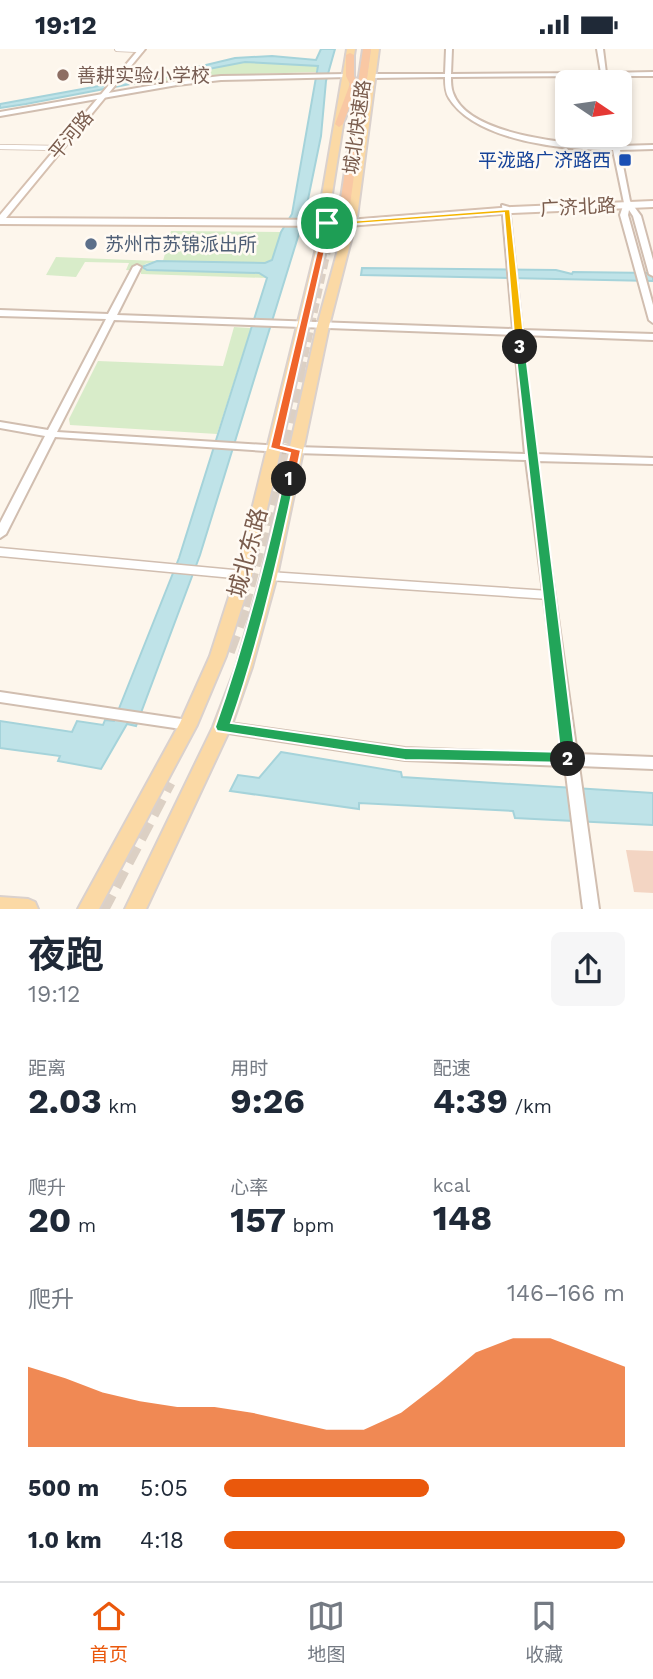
<!DOCTYPE html>
<html lang="zh">
<meta charset="utf-8">
<style>
body{margin:0;font-family:"Work Sans","Noto Sans SC",sans-serif;background:#f6f6f7;color:#1f2937;height:100vh;display:flex;flex-direction:column;font-size:26px;white-space:nowrap}
*{box-sizing:border-box;margin:0}
p{font-size:23px;color:#747a83}
.icon{flex:none;width:38px;height:38px;fill:none;stroke:currentColor;stroke-width:2;stroke-linecap:round;stroke-linejoin:round}
.map{position:relative;height:860px;overflow:hidden}
.sheet{display:flex;flex-direction:column;background:#fff;flex:1}
.sheet>*{flex:none}
.needle{width:46px;rotate:103deg}
.tools{position:absolute;left:555px;top:21px;display:grid;gap:14px}
.tools a{display:grid;place-items:center;width:77px;height:77px;border-radius:10px;background:#fff;box-shadow:0 4px 10px #0003;font-size:35px}
.pin{position:absolute;display:grid;place-items:center;width:60px;height:60px;color:#fff;margin:-30px;border:4px solid #fff;border-radius:50%;box-shadow:0 2px 7px #0007}
.km{position:absolute;width:35px;height:35px;margin:-18px;border-radius:50%;background:#222;color:#fff;font-size:19px;line-height:35px;text-align:center}
.round{display:grid;place-items:center;flex:none;width:74px;height:74px;border-radius:10px;background:#f6f6f7}
.overview{display:flex;align-items:center;justify-content:space-between;height:119px;padding:0 28px}
h1{font-size:38px;font-weight:700;line-height:52px}
.figures{display:grid;grid-template-columns:repeat(3,1fr);gap:10px;height:119px;padding:7px 28px}
.figures div{display:grid;align-content:center}
.figures b{font-size:35px;font-weight:700}
.figures small{font-size:19px;font-weight:400}
.figures p{font-size:19px}
.chart{height:196px;padding:14px 28px}
.chart p{display:flex;justify-content:space-between}
.chart svg{width:100%;height:126px;margin-top:7px;fill:#ea580c;opacity:.7}
ul{padding:0 28px;list-style:none;font-size:23px}
li{display:grid;grid-template-columns:112px 84px 1fr;align-items:center;height:52px}
li i{height:18px;border-radius:9px;background:#ea580c}
.status{display:flex;justify-content:space-between;align-items:center;height:49px;padding:0 35px;background:#fff;direction:ltr}
.status svg{height:19px;fill:currentColor}
.dock{display:flex;justify-content:space-around;align-items:center;height:98px;border-top:2px solid #e0e1e3;background:#fff;font-size:19px;color:#747a83}
.dock a{display:grid;justify-items:center;gap:4px}
.dock .on{color:#ea580c}
.map>svg:first-child{display:block}
.green{fill:#d8ecc9}
.water{fill:#bfe3e8;stroke:#a5d3da;stroke-width:2}
.building{fill:#f3d5c3}
.lines{fill:none;stroke-linecap:round;stroke-linejoin:round}
.trunk-tunnel-far2{stroke:#dcd0c4;stroke-width:10;stroke-dasharray:10 5;stroke-linecap:butt}
.trunk-tunnel-far1{stroke:#dcd0c4;stroke-width:14;stroke-dasharray:14 7;stroke-linecap:butt}
.trunk-tunnel{stroke:#dcd0c4;stroke-width:18;stroke-dasharray:18 9;stroke-linecap:butt}
.minor-far1-casing{stroke:#d1beb0;stroke-width:6}
.minor-casing{stroke:#d1beb0;stroke-width:11}
.tertiary-casing{stroke:#d1beb0;stroke-width:4}
.secondary-casing{stroke:#d6c0b0;stroke-width:4}
.primary-casing{stroke:#dad1cd;stroke-width:4}
.trunk-casing{stroke:#dad1cd;stroke-width:4}
.minor-far1{stroke:#fff;stroke-width:4.5}
.minor{stroke:#fff;stroke-width:8}
.tertiary{fill:#fff;fill-rule:evenodd}
.secondary{fill:#fff;fill-rule:evenodd}
.primary{fill:#fbd9a5;fill-rule:evenodd}
.trunk{fill:#f9c8a4;fill-rule:evenodd}
.split-1{fill:#f0652b;stroke:#fff;stroke-width:2}
.split-2{fill:#22a559;stroke:#fff;stroke-width:2}
.split-3{fill:#22a559;stroke:#fff;stroke-width:2}
.split-4{fill:#f5b400;stroke:#fff;stroke-width:2}
.education-dot{fill:#8d6e63;stroke:#fffaf3;stroke-width:2.5}
.transit-dot{fill:#1a4fb4;stroke:#fffaf3;stroke-width:2.5}
.service-dot{fill:#5c6f8a;stroke:#fffaf3;stroke-width:2.5}
.labels{text-anchor:middle;dominant-baseline:central;stroke-width:5;stroke-linejoin:round;paint-order:stroke}
.far-education-label{font-size:19px;fill:#785e54;stroke:#fffaf3;text-anchor:start}
.far-street-label{font-size:19px;fill:#7a5c4d;stroke:#fffaf3}
.far-transit-label{font-size:19px;fill:#164399;stroke:#fffaf3;text-anchor:end}
.far-service-label{font-size:19px;fill:#4e5e75;stroke:#fffaf3;text-anchor:start}
.street-label{font-size:23px;fill:#7a5c4d;stroke:#fffaf3}
</style>
<div class="status"><b>19:12</b><svg viewBox="0 0 49 12"><path d="M0 12V9h3v3zM5 12V6h3v6zM10 12V3h3v9zM15 12V0h3v12zM26 1h20v11H26zM47 4h2v5h-2z"/></svg></div>
<div class="map">
<svg width="653" height="860" viewBox="0 0 653 860">
<rect width="100%" height="100%" fill="#fdf6ec"/>
<g class="green">
<polygon points="270,12 318,17 316,23 223,26 130,36 232,15"/>
<polygon points="171,182 281,183 273,210 265,214 163,212"/>
<polygon points="56,208 157,212 145,215 142,220 259,224 267,229 141,225 141,222 126,221 129,214 85,213 76,228 46,226"/>
<polygon points="234,278 251,279 217,385 70,376 69,370 98,312 223,317"/>
</g>
<g class="water">
<polygon points="321,0 335,0 326,32 321,87 305,165 200,506 136,677 127,675 101,720 58,712 60,707 0,699 0,672 72,683 77,672 103,676 105,671 114,672 179,509 267,229 259,224 147,221 142,218 157,212 265,214 272,211 281,183 292,165 318,17 245,13 26,55 0,59 0,55 181,22 235,9 272,7 316,11"/>
<polygon points="362,219 556,221 572,225 573,223 653,224 653,232 361,226"/>
<polygon points="281,703 401,723 402,728 653,744 653,776 515,769 513,762 359,754 359,760 230,742 238,726 259,729"/>
</g>
<polygon class="building" points="626,801 653,802 653,844 634,843"/>
<g class="lines">
<polyline class="trunk-tunnel-far2" points="300,322 336,155"/>
<polyline class="trunk-tunnel-far1" points="243,557 278,424 300,321"/>
<g class="trunk-tunnel">
<polyline points="226,602 243,555"/>
<polyline points="100,860 167,732"/>
</g>
<defs>
<g id="minor-far1">
<polyline points="117,0 141,1"/>
<polyline points="0,98 61,99"/>
</g>
<g id="minor">
<polyline points="0,503 244,526"/>
<polyline points="269,527 549,546"/>
</g>
<g id="tertiary">
<path d="M446,0h6l-1,25 150,-1 -4,-24h6l3,24 47,-1v4h-46l1,6h-6l-1,-6 -150,1c0,5 0,11 2,16 15,43 114,50 152,53h8l-2,-11h6l2,11 34,-1v4l-33,1 10,51 11,15 12,44v16l-4,-2 -16,-58 -4,-6 -1,5 25,90v18l-4,-3 -29,-105 4,-12 -11,-53c-46,0 -137,-8 -164,-52 -4,-6 -4,-14 -4,-21l-74,1 -3,-2 3,-2h74z"/>
<polygon points="347,25 350,27 349,28 221,31 177,36 0,67 0,63 177,32 221,27"/>
<path d="M502,156l7,2 13,123 131,4v6l-131,-5 14,119 117,4v6l-117,-3 41,293 76,3v12l-74,-3 20,143h-16l-18,-143 -160,-6 -183,-28 -5,-1 -2,-4 2,-4 5,-1 183,26 159,6 -38,-294 -230,-7 -241,-16 -49,97 -6,4v-15l45,-87 -45,-8v-6l48,8 58,-111 -106,-3v-6l108,4 25,-47 4,-2 4,2 -24,48 396,14zM114,271l400,15 11,119 -229,-7 -239,-15z"/>
<polygon points="0,643 188,671 193,672 195,676 193,680 188,681 0,653"/>
</g>
<polygon id="secondary" points="139,0 145,0 6,169 348,171 512,158 653,152 653,158 512,164 348,177 0,175 0,166"/>
<g id="primary">
<polygon points="347,0 355,0 328,170 332,175 252,526 226,607 197,676 99,860 78,860 180,674 210,607 236,526 322,175 318,170"/>
<polygon points="371,0 379,0 357,168 329,277 277,527 252,618 231,678 146,860 125,860 213,678 236,618 261,527 317,277 347,168"/>
<polygon points="0,848 28,850 35,853 38,860 0,860"/>
</g>
<g id="trunk">
<polygon points="363,0 371,0 350,156 345,159 340,156"/>
<polygon points="350,4 354,6 354,27 358,35 343,75 339,78 335,75 350,35 346,27 346,6"/>
</g>
</defs>
<use href="#minor-far1" class="minor-far1-casing"/>
<use href="#minor" class="minor-casing"/>
<use href="#tertiary" class="tertiary-casing"/>
<use href="#secondary" class="secondary-casing"/>
<use href="#primary" class="primary-casing"/>
<use href="#trunk" class="trunk-casing"/>
<use href="#minor-far1" class="minor-far1"/>
<use href="#minor" class="minor"/>
<use href="#tertiary" class="tertiary"/>
<use href="#secondary" class="secondary"/>
<use href="#primary" class="primary"/>
<use href="#trunk" class="trunk"/>
</g>
<polygon class="split-1" points="324,173 331,174 281,396 301,401 295,430 289,434 284,430 290,404 270,399"/>
<path class="split-2" d="M289,426l6,4c-17,83 -36,164 -64,244l174,25 163,4 8,7 -2,4 -169,-3 -188,-29 -2,-4c29,-81 50,-163 69,-248z"/>
<polygon class="split-3" points="520,295 525,298 576,710 568,716 561,710 515,298"/>
<polygon class="split-4" points="510,160 525,298 520,301 515,298 504,164 327,177 323,174"/>
<circle class="education-dot" cx="63" cy="26" r="7"/>
<rect class="transit-dot" x="618" y="104" width="14" height="14" rx="3.5"/>
<circle class="service-dot" cx="91" cy="195" r="7"/>
<g class="labels">
<g class="far-education-label">
<text x="77" y="26">善耕实验小学校</text>
</g>
<g class="far-street-label">
<text transform="translate(357 78) rotate(-82)">城北快速路</text>
<text transform="translate(71 86) rotate(-50)">平河路</text>
<text transform="translate(578 158) rotate(-3)">广济北路</text>
</g>
<g class="far-transit-label">
<text x="611" y="111">平泷路广济路西</text>
</g>
<g class="far-service-label">
<text x="105" y="195">苏州市苏锦派出所</text>
</g>
<g class="street-label">
<text transform="translate(248 504) rotate(-75)">城北东路</text>
</g>
</g>
</svg>
<div class="tools">
<a><svg class="needle" viewBox="-14 -14 28 28"><path d="M0-13l5 13h-10z" fill="#e53935"/><path d="M0 13l5-13h-10z" fill="#747a83"/></svg></a>
</div>
<div class="pin" style="left:327px;top:174px;background:#1e9e55"><svg class="icon" aria-label="arrive" viewBox="0 0 24 24"><path d="M6 21V4h12l-3 4 3 4H6"/></svg></div>
<b class="km" style="left:289px;top:430px">1</b>
<b class="km" style="left:568px;top:710px">2</b>
<b class="km" style="left:520px;top:298px">3</b>
</div>
<section class="sheet">
<div class="overview"><div><h1>夜跑</h1><p>19:12</p></div><a class="round"><svg class="icon" aria-label="share" viewBox="0 0 24 24"><path d="M12 15V3M7 8l5-5 5 5M5 13v7h14v-7"/></svg></a></div>
<div class="figures">
<div><p>距离</p><b>2.03<small> km</small></b></div>
<div><p>用时</p><b>9:26</b></div>
<div><p>配速</p><b>4:39<small> /km</small></b></div>
</div>
<div class="figures">
<div><p>爬升</p><b>20<small> m</small></b></div>
<div><p>心率</p><b>157<small> bpm</small></b></div>
<div><p>kcal</p><b>148</b></div>
</div>
<div class="chart"><p><span>爬升</span>146–166 m</p>
<svg viewBox="0 0 160 44" preserveAspectRatio="none"><path d="M0 44V16L10 20L20 25L30 28L40 30L50 30L60 32L70 35L80 38L90 38L100 32L110 22L120 11L130 6L140 6L150 11L160 16V44z"/></svg>
</div>
<ul>
<li><b>500 m</b>5:05<i style="width:51%"></i></li>
<li><b>1.0 km</b>4:18<i style="width:100%"></i></li>
</ul>
</section>
<nav class="dock">
<a class="on"><svg class="icon" aria-label="home" viewBox="0 0 24 24"><path d="M3 11l9-7 9 7M6 9v11h12V9"/></svg>首页</a>
<a><svg class="icon" aria-label="map" viewBox="0 0 24 24"><path d="M3 6l6-2 6 2 6-2v14l-6 2-6-2-6 2zM9 4v14M15 6v14"/></svg>地图</a>
<a><svg class="icon" aria-label="saved" viewBox="0 0 24 24"><path d="M7 4h10v16l-5-4-5 4z"/></svg>收藏</a>
</nav>
